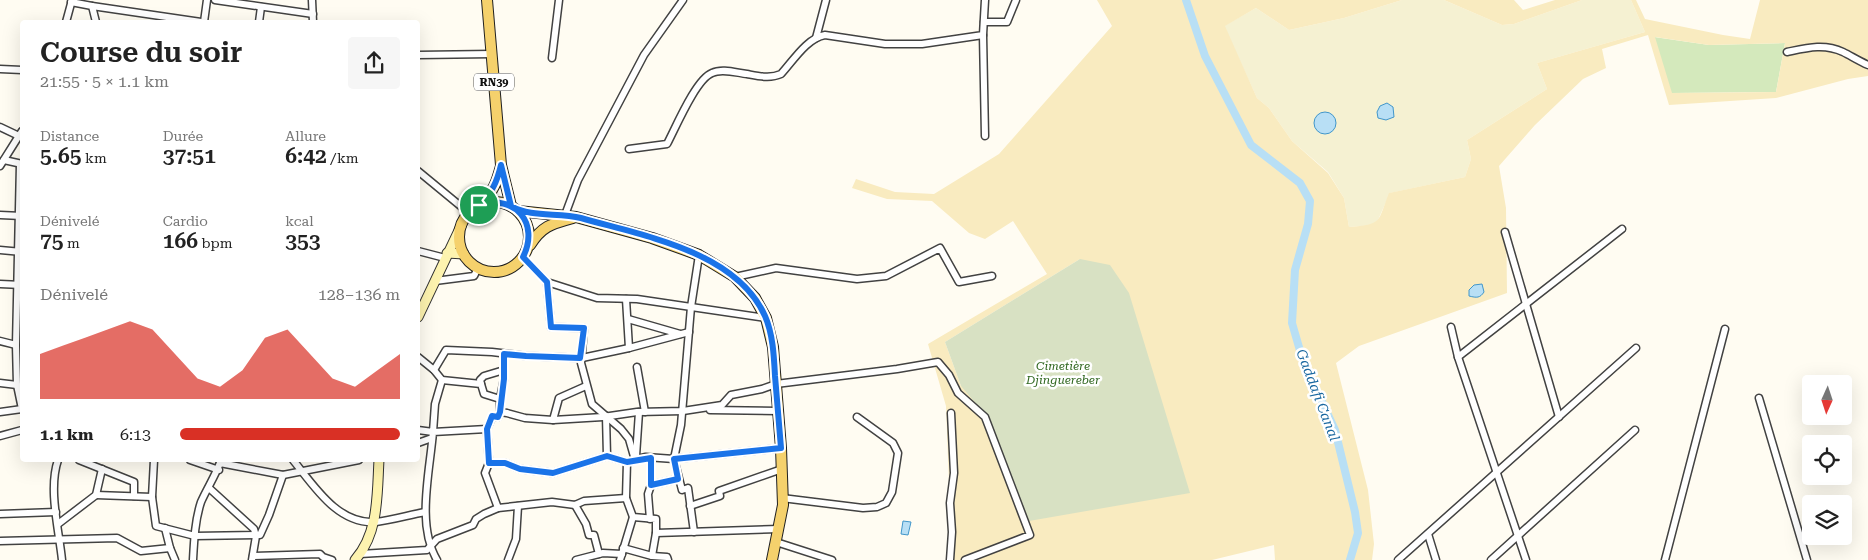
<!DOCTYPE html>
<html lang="fr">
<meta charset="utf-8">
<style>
body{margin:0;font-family:"Roboto Serif",serif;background:#f6f6f6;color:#222;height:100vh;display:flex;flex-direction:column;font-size:19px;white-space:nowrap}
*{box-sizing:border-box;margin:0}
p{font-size:16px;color:#767676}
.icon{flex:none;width:28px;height:28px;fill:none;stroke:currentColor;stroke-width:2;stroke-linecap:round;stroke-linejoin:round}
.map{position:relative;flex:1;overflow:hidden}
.sheet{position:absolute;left:20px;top:20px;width:400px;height:442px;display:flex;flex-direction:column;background:#fff;border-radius:5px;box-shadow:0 5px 20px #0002}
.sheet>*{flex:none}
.needle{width:32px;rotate:183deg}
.buttons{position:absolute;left:1802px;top:375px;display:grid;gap:10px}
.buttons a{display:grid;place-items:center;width:50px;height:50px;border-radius:5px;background:#fff;box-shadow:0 5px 20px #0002;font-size:25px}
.pin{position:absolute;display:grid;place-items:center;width:42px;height:42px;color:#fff;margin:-21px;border:2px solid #fff;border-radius:50%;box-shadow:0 1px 5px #0007}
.round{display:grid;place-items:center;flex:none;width:52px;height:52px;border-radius:5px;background:#f6f6f6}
.headline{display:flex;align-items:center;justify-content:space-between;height:85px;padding:0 20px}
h1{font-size:28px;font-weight:600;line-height:38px}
.figures{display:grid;grid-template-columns:repeat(3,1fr);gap:8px;height:85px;padding:5px 20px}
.figures div{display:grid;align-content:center}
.figures b{font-size:21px;font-weight:600}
.figures small{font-size:14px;font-weight:400}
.figures p{font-size:14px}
.chart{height:140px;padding:10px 20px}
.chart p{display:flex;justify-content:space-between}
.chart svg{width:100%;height:90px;margin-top:5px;fill:#d93025;opacity:.7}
ul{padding:0 20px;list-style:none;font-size:16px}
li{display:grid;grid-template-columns:80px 60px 1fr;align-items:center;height:38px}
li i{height:12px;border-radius:6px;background:#d93025}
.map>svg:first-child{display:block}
.farmland{fill:#f5f1d2}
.green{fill:#d4e9bc}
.sand{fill:#f9ebc0;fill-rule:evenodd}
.cemetery{fill:#d8e1c3}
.water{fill:#b8dff5;stroke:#4196ca}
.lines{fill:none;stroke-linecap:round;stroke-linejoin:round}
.canal{stroke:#b8dff5;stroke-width:8}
.street-casing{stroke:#424242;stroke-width:9}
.secondary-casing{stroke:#313131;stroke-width:11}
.primary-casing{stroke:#202020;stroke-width:12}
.street{stroke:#fff;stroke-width:6}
.secondary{stroke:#fdf3af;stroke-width:9}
.primary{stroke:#f5d16c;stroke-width:10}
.route-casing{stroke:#fff;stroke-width:10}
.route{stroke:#1a73e8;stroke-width:6}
.labels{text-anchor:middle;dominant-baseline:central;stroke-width:5;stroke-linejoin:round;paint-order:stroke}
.shield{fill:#fff;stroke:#575757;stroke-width:1}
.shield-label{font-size:11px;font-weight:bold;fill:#0f0f0f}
.park-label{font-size:12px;font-style:italic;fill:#306720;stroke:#fff}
.water-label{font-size:14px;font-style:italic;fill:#1a68a0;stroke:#fff}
</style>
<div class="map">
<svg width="1868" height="560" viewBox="0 0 1868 560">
<rect width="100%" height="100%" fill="#fffcf2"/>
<polygon class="farmland" points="1402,0 1444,0 1502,25 1514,24 1582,0 1631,0 1645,32 1537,63 1547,89 1467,140 1471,159 1465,177 1390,193 1377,222 1372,225 1349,227 1344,198 1328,172 1292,141 1269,108 1257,98 1224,26 1256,8 1289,30 1344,18"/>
<polygon class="green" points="1654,37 1709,45 1785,43 1776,92 1671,93"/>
<g class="sand">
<path d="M1097,0h305l-58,18 -55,12 -33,-22 -31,18 32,72 12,10 23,33 36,32 16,25 5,29c34,-3 28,-4 40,-34l76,-16 6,-18 -4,-19 80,-51 -10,-26 108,-31 -14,-32h5l9,19 78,16 27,4 10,-39h108v76l-20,3 -72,19 -107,7 -21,-70 -46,14 4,19 -23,11 -48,46 -36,41 7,42 1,85 -148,53 -23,17 32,127 6,54 -2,16h-97l-1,-15 -62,15h-260l-6,-154 -18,-62 119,-70 -34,-53 -28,18 -16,-6 -37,-32 -45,-2 -35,-11 4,-9 39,13 39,2 65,-40 113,-128zM1655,37l54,8 76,-2 -9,49 -104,1zM1080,259l-119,127 -16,-44z"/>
<polygon points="1444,0 1514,0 1523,10 1555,0 1582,0 1514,24 1502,25"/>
</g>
<polygon class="cemetery" points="1080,259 1110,265 1129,293 1190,493 1029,521 989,419 961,386 945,342"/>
<g class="water">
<polygon points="1387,103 1393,107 1394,117 1386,120 1378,118 1377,112 1380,106"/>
<circle cx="1325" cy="123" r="11"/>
<path d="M1482,284l2,8c-4,6 -7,6 -15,4v-6l5,-5z"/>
<polygon points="903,521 911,522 908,535 901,534"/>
</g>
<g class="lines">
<polyline class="canal" points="1186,0 1205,56 1251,145 1300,183 1310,201 1308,224 1295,270 1292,323 1303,361 1335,430 1355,512 1358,533 1350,560"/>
<defs>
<g id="street">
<polyline points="215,0 313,14"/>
<polyline points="312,0 313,22"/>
<polyline points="71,2 92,6 96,22"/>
<polyline points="92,6 201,22"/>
<polyline points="66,22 72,0"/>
<polyline points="204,22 207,0"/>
<polyline points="259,22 261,7"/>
<polyline points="984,22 1007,22 1016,0"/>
<polyline points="983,35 985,136"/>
<polyline points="816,38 826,0"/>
<path d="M1787,52c19,-4 37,-9 56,0 8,4 16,9 25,13"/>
<polyline points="418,55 492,54"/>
<polyline points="552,58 559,0"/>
<polyline points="0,69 22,70"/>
<polyline points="0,127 19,136"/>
<path d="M629,149l38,-5c9,-17 29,-65 45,-71 10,-5 25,0 35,1 11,2 23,5 34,0 12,-13 26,-36 44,-39l60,9h37l61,-9 2,-35"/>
<polyline points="4,160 22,164"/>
<polyline points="20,164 16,345 17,385 22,409"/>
<polyline points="0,166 22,131"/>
<polyline points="418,171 469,213"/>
<polyline points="0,215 22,216"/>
<polyline points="565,215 578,180 644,55 683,0"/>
<polyline points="1505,232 1559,417"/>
<polyline points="0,250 22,252"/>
<polyline points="418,251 445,258"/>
<polyline points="523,257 547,282 597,298 637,299 766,318"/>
<polyline points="735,277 776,268 857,279 886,276 940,248 959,282 992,276"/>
<polyline points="435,281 474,276 478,268"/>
<polyline points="547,282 551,327 584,328 581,363 592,404 621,429 629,439 635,460"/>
<polyline points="0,284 22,285"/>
<polyline points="626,299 629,348"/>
<polyline points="628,319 680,334"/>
<polyline points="1451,327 1458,357 1526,560"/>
<polyline points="0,341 16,345"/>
<polyline points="418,357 434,370 442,380 481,384 484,394 500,399 500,412 507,413 525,418 553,420 603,417 637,412 683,411 722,405 731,395 762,389 776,384 897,369 938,362 949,375 958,393 985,417 1030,535 965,560"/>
<polyline points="1458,357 1622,229"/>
<polyline points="637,367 645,412"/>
<polyline points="434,370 446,350 492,352 526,356 582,358 629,348 689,332"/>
<polyline points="0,383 17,385"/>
<polyline points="481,384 480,380 484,376 504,370"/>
<polyline points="1759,398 1807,560"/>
<polyline points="500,399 504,379 504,354"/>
<polyline points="710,410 778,411"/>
<polyline points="0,412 22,409"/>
<polyline points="606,416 607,456"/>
<polyline points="553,420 559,398 586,386"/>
<polyline points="487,429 489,463"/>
<polyline points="418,430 433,432 435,404 442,380"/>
<polyline points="0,436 22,430"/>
<polyline points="418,443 432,438"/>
<polyline points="636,456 639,412"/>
<path d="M58,460c-10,29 1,70 4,100"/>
<polyline points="79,460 134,482 134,496"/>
<polyline points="154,460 152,497 156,526 195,536 260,535 269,515 283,475"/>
<polyline points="190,460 219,470"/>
<path d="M293,460c21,26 45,65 83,62 16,-2 33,-7 49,-10"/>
<polyline points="633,460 646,457 674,459 781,448"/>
<polyline points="220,463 283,475 359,460"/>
<polyline points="651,485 678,479"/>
<polyline points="209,488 254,529 256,536 252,560"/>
<polyline points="96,495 152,497"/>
<polyline points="782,498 863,508 877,507 886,503 892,492 898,453 893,443 857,417"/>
<polyline points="575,505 586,524 589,535 594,535 599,554"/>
<polyline points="690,506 720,496 719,491 782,469"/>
<polyline points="498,508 485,473 489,463 505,463 520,469 553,473 607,456 627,462 626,498"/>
<polyline points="0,514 56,512"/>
<polyline points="650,519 648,494 651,485 651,458"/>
<polyline points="58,524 96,495 102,469"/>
<polyline points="165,528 170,548 175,560"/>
<polyline points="694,532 688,488 682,490 674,459 681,425 691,307 699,255"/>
<polyline points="1428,534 1436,560"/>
<polyline points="0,541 117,538 141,551 170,548"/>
<polyline points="776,542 832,560"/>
<polyline points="623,548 652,556 667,557 668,560"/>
<polyline points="360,554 427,550 437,539 473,525 476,519 484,514 498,508 552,502 575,505 584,501 626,498 633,517 656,519 656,533 779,529"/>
<polyline points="253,556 320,554 323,557 332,560"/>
<polyline points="652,556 656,533"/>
<path d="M193,560c1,-19 2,-40 8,-58 6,-14 15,-27 20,-42"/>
<path d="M437,560c-21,-35 -7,-89 -4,-128l54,-3 5,-12h6l2,-5"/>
<polyline points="508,560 516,539 518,506"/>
<polyline points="576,560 603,553 622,554"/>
<polyline points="620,560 633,517"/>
<polyline points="950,560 952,532 950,503 954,473 951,413"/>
<polyline points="1398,560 1636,348"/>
<polyline points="1491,560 1635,430"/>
<polyline points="1665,560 1725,329"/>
</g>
<g id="secondary">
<polyline points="447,253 464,254"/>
<polyline points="418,317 462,224"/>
<path d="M355,560c24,-27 22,-66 24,-100"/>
</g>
<g id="primary">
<polyline points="487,0 501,165 511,206"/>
<circle cx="494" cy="237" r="35"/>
<path d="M481,203c12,-10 16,-22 20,-37"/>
<polyline points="518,211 576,217 652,238 699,255 735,277 755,298 766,318 773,347 781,448 783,505 772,560"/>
<path d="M530,245c12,-19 21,-21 43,-27"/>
</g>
</defs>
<use href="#street" class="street-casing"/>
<use href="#secondary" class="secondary-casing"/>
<use href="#primary" class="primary-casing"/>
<use href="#street" class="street"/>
<use href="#secondary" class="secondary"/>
<use href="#primary" class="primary"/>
</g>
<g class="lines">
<defs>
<path id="route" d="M479,205c36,-11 61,18 44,52l24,25 4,45 33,1 -4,30 -54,-2 -22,-2v25l-4,33 -2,5 -6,-1 -5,13 2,34h16l15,6 33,4 54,-17 20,6 24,-4v27l27,-6 -4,-20 107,-11c-2,-24 -4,-48 -6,-72 -1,-19 -2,-42 -10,-60 -29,-65 -122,-80 -184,-98 -23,-6 -49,0 -70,-12l-10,-41c-4,17 -9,28 -22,40"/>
</defs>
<use href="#route" class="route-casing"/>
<use href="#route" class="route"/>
</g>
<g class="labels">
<rect class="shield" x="474" y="73.5" width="40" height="17" rx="4"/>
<g class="shield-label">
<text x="494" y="82">RN39</text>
</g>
<g class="park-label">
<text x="1063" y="366">Cimetière<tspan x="1063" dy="14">Djinguereber</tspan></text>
</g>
<g class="water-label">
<text transform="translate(1318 395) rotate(69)">Gaddafi Canal</text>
</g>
</g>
</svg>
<div class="buttons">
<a><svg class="needle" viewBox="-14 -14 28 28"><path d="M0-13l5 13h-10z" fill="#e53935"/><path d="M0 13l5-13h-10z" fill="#767676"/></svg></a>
<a><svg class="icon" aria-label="locate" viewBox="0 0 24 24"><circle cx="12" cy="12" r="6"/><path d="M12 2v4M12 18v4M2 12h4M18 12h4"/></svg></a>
<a><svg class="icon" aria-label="layers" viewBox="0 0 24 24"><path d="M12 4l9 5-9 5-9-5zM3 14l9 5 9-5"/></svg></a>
</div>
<div class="pin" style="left:479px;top:205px;background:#1e9e55"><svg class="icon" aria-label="arrive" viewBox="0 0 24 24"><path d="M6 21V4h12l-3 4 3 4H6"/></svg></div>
<section class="sheet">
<div class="headline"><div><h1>Course du soir</h1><p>21:55 · 5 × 1.1 km</p></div><a class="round"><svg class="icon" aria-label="share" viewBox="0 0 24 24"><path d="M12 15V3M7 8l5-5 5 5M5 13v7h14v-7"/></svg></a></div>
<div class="figures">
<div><p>Distance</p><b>5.65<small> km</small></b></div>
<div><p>Durée</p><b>37:51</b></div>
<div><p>Allure</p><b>6:42<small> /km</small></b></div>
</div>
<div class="figures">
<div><p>Dénivelé</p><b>75<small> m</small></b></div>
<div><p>Cardio</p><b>166<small> bpm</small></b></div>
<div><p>kcal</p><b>353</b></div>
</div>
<div class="chart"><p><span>Dénivelé</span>128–136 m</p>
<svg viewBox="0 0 160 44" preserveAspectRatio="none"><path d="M0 44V22L10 18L20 14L30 10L40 6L50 10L60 22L70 34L80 38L90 30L100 14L110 10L120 22L130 34L140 38L150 30L160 22V44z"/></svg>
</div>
<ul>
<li><b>1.1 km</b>6:13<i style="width:100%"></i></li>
</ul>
</section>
</div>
